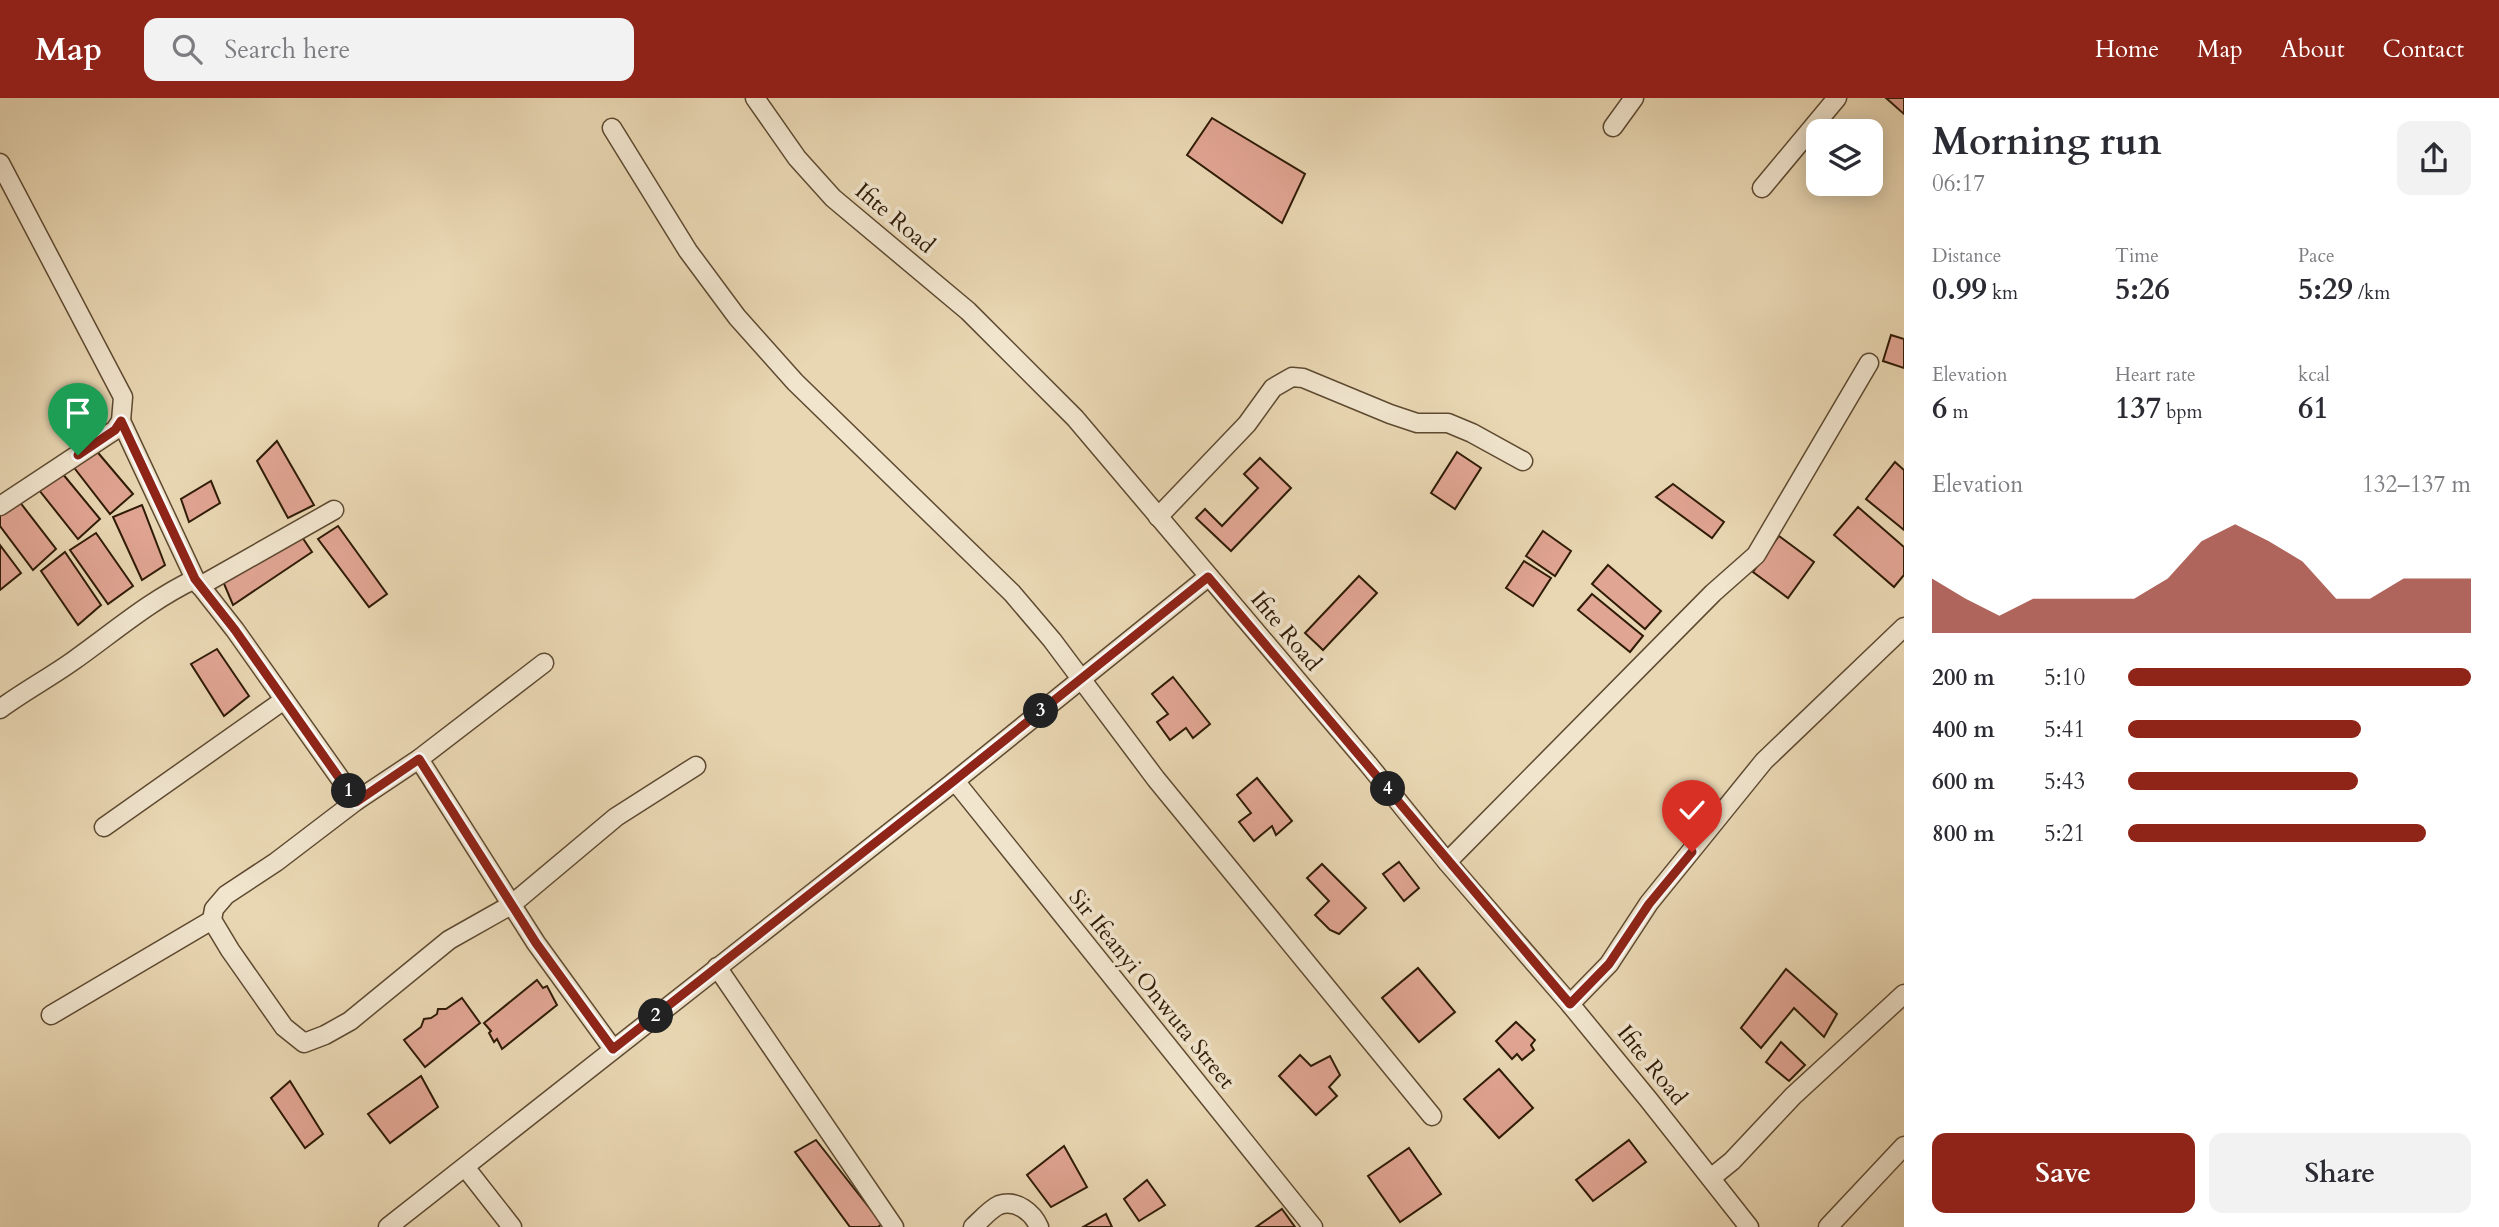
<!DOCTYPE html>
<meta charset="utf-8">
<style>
body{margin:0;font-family:Cardo,serif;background:#f2f2f3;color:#2b2b33;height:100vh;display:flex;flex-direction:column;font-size:26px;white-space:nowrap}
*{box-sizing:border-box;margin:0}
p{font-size:23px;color:#7c7c81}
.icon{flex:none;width:38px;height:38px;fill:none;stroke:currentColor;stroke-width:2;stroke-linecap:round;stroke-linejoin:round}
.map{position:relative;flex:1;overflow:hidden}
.drawer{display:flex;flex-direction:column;background:#fff;width:595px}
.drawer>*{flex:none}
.fabs{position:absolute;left:1806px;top:21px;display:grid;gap:14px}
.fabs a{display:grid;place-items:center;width:77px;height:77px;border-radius:14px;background:#fff;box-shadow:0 4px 18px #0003;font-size:35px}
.pin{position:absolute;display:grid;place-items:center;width:60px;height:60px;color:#fff;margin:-72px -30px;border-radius:50% 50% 50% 0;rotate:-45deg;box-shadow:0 0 7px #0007}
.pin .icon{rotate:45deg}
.km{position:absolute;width:35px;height:35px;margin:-18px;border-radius:50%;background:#222;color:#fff;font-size:19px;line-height:35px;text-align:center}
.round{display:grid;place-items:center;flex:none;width:74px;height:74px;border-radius:14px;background:#f2f2f3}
.head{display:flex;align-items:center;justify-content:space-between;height:119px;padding:0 28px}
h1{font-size:38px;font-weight:800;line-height:52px}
.metrics{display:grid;grid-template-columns:repeat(3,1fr);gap:10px;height:119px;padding:7px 28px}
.metrics div{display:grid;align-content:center}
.metrics b{font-size:30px;font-weight:800}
.metrics small{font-size:19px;font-weight:400}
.metrics p{font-size:19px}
.chart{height:196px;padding:14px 28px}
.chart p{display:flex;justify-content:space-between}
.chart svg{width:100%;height:126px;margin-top:7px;fill:#8f2418;opacity:.7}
.button{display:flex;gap:14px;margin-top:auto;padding:14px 28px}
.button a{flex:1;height:80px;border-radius:14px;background:#8f2418;color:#fff;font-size:28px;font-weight:800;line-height:80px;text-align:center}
.button a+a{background:#f2f2f3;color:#2b2b33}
ul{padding:0 28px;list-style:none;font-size:23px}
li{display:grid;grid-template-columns:112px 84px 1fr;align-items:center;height:52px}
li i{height:18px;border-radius:9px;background:#8f2418}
header{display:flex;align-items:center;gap:42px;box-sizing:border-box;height:98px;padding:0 35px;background:#8f2418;color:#fff}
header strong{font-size:33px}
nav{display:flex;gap:38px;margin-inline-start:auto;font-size:24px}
.search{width:490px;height:63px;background:#f2f2f3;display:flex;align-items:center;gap:18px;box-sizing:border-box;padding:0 24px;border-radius:14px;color:#7c7c81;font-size:26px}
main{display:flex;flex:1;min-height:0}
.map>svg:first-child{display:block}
.building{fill:#e1a593;stroke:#2f1b06;stroke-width:2}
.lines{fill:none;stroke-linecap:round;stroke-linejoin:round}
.minor-casing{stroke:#5e4a31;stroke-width:21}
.minor{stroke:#f1e5ce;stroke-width:18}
.route-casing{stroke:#fff;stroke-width:14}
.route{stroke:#8f2418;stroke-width:9}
.labels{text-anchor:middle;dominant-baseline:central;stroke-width:7;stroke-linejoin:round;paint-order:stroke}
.street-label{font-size:23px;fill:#2f1b06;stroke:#f1e5ce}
</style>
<header>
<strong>Map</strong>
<div class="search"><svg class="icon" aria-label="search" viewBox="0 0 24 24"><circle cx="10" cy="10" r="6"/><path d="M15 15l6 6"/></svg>Search here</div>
<nav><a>Home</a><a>Map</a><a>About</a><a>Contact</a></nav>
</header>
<main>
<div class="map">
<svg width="1904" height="1129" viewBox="0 0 1904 1129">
<rect width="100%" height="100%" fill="#e9d7b3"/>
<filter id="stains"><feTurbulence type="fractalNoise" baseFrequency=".00286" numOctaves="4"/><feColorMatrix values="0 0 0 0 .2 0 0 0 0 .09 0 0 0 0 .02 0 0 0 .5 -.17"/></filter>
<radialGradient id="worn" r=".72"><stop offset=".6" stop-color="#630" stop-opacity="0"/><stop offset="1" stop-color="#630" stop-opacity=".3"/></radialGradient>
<g class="building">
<polygon points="1886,0 1904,0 1904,16"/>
<polygon points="1212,20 1305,76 1282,125 1187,57"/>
<polygon points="1891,237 1904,241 1904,270 1883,263"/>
<polygon points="277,343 314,407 288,420 257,363"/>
<polygon points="94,350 133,396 110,416 72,367"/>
<polygon points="1457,354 1481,370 1455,411 1431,395"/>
<polygon points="1260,360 1291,390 1231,453 1196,420 1205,411 1222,428 1258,390 1244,376"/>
<polygon points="1895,364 1904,372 1904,432 1866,401"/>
<polygon points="62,375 100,421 78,441 39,392"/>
<polygon points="211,383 220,405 189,424 181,401"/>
<polygon points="1673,386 1724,424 1712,440 1656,399"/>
<polygon points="19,403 56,451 33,472 0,428 0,417"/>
<polygon points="142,407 165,467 142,482 113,419"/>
<polygon points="1858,409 1904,449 1904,477 1894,489 1834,437"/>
<polygon points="338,428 387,496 369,509 318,441"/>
<polygon points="1543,433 1571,453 1555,478 1526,458"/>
<polygon points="96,435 133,488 108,506 70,452"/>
<polygon points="300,436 312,454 233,507 222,481"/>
<polygon points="1779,438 1814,464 1788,500 1753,474"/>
<polygon points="0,447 21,475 0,492"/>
<polygon points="65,454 101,507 78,527 41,473"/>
<polygon points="1524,463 1551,480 1533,508 1506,490"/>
<polygon points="1608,467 1661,513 1645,531 1592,486"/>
<polygon points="1359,478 1377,495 1323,552 1305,535"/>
<polygon points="1592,496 1643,538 1630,554 1578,512"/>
<polygon points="217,551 249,598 224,618 191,566"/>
<polygon points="1173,579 1210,626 1193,640 1186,630 1170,642 1157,624 1168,616 1152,596"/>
<polygon points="1257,680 1292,723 1276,737 1272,728 1254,743 1239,724 1251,715 1237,697"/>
<polygon points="1399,764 1419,790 1404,803 1383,776"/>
<polygon points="1322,766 1366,810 1339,836 1330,832 1315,817 1329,803 1307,780"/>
<polygon points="1418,870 1455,914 1419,944 1382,900"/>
<polygon points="1786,871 1837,916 1824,939 1794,910 1761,950 1741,930"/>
<polygon points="537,882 543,890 547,888 557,907 502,951 497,941 494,944 489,935 491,933 484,925"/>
<polygon points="462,900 480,925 425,969 404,942 421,929 424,921 431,920 437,916 438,911 446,911"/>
<polygon points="1516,924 1535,942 1531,947 1534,952 1522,962 1517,956 1512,961 1496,943"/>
<polygon points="1781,944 1805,967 1789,983 1766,964"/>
<polygon points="1300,957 1311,968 1330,958 1340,977 1329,989 1337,998 1316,1017 1279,978"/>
<polygon points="1499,971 1533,1010 1499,1040 1464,1001"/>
<polygon points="421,978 438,1009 390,1045 368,1016"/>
<polygon points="290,983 323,1036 305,1050 271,1000"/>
<polygon points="816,1042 882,1126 878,1129 850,1129 795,1054"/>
<polygon points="1629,1042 1646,1064 1593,1103 1576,1082"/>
<polygon points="1064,1048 1087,1089 1051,1109 1027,1077"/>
<polygon points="1409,1050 1441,1096 1400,1124 1368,1078"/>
<polygon points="1147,1082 1165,1107 1139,1123 1124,1101"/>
<polygon points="1282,1111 1295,1129 1256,1129"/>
<polygon points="1106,1116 1112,1129 1083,1129"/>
</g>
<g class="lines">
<defs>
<g id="minor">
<polyline points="755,0 797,60 833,100 968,213 1075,320 1368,666 1447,764 1570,906 1648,1001 1749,1129"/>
<polyline points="1613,29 1634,0"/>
<polyline points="612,30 688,153 737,219 795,284 1012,495 1052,542 1156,681 1432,1018"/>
<polyline points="0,65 123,299 121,323 115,332 0,408"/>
<polyline points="1762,90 1837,0"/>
<polyline points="121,323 195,481 235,532 356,703"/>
<polyline points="1158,419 1247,326 1273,290 1292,279 1303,280 1390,316 1417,325 1448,325 1472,335 1523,363"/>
<polyline points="200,488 334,412"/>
<polyline points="544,565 419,661 356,703 276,764 226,797 214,811 212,822 230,852 284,929 304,945 325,937 350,923 449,842 511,807 616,719 696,668"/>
<path d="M0,611c23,-17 49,-31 73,-48 41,-29 76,-60 122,-82"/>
<polyline points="419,661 536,845 613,951"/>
<polyline points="955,683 1313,1129"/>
<polyline points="104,729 284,602"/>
<polyline points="1447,764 1713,495 1756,457 1869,265"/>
<polyline points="717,869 894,1129"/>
<polyline points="1570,906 1609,866 1649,805 1764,663 1904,529"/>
<polyline points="51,917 212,822"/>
<polyline points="465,1069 512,1129"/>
<polyline points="1711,1080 1732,1063 1793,998 1904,896"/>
<polyline points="388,1129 955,683 1208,479"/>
<path d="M973,1129c7,-6 17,-18 26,-22 18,-6 34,8 40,22"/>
<polyline points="1828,1129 1904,1048"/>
</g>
</defs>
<use href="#minor" class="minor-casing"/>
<use href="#minor" class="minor"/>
</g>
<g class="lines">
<defs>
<polyline id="route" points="78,357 115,332 121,323 195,481 235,532 356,704 419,661 536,845 613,951 955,682 1208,479 1570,906 1609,866 1649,806 1692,754"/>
</defs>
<use href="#route" class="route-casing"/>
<use href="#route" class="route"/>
</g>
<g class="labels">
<g class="street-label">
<text transform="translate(895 120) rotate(40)">Ifite Road</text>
<text transform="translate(1286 533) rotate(50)">Ifite Road</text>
<text transform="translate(1152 891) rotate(51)">Sir Ifeanyi Onwuta Street</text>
<text transform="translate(1652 967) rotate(51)">Ifite Road</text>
</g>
</g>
<rect width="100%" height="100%" filter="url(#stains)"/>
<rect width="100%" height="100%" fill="url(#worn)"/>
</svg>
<div class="fabs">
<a><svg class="icon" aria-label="layers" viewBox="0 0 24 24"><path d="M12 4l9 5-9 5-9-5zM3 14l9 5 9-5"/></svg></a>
</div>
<div class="pin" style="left:78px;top:357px;background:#1e9e55"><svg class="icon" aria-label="arrive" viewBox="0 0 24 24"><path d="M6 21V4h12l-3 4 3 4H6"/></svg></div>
<div class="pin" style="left:1692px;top:754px;background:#d93025"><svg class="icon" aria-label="check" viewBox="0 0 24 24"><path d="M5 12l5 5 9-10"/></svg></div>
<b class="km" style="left:349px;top:693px">1</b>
<b class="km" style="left:656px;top:918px">2</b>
<b class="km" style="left:1041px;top:613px">3</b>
<b class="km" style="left:1388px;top:691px">4</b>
</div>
<section class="drawer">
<div class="head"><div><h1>Morning run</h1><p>06:17</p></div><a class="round"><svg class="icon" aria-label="share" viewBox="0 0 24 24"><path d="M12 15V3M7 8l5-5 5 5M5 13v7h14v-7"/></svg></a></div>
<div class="metrics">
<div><p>Distance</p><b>0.99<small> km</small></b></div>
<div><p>Time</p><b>5:26</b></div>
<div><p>Pace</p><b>5:29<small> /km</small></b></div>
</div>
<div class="metrics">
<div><p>Elevation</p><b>6<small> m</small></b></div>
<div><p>Heart rate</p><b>137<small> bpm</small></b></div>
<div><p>kcal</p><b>61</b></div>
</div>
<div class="chart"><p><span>Elevation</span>132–137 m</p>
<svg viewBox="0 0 160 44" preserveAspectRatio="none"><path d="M0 44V25L10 32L20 38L30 32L40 32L50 32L60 32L70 25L80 12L90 6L100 12L110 19L120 32L130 32L140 25L150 25L160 25V44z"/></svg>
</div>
<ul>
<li><b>200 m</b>5:10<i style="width:100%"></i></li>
<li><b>400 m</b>5:41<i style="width:68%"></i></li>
<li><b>600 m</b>5:43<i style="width:67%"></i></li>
<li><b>800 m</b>5:21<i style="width:87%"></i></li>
</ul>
<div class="button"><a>Save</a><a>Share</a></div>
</section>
</main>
